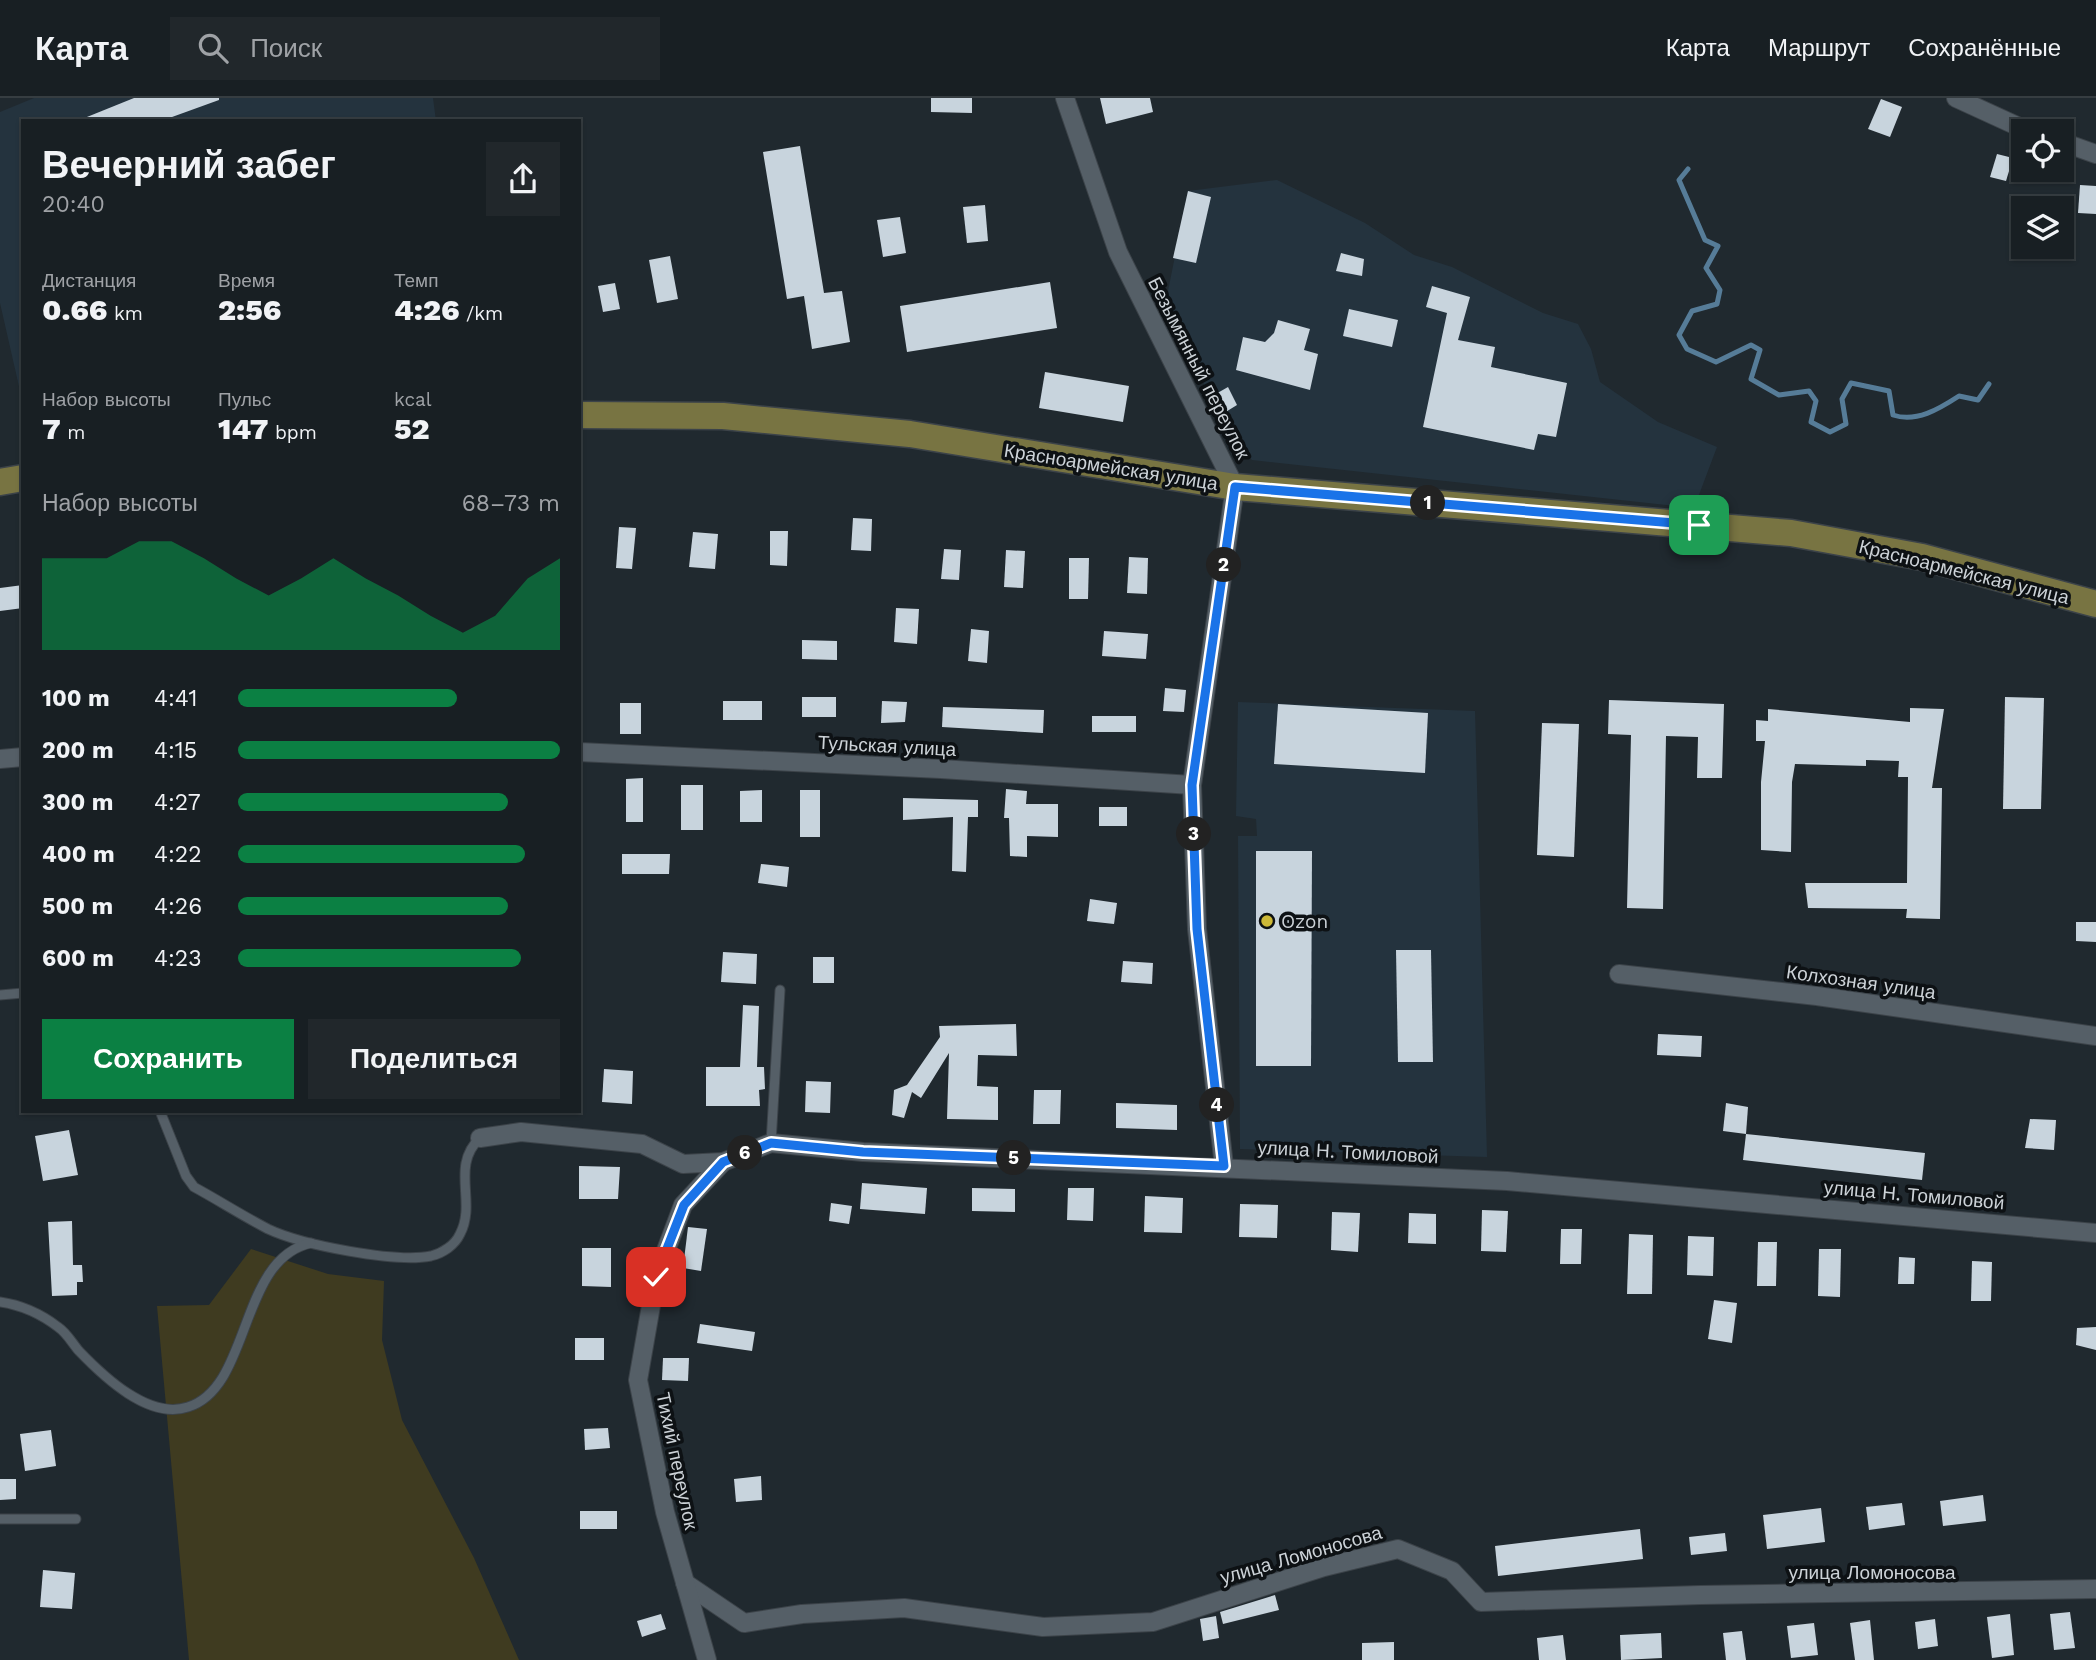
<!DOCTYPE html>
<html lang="ru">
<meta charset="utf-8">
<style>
body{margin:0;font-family:"Work Sans",sans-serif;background:#21272b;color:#f1f3f6;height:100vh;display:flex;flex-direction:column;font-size:26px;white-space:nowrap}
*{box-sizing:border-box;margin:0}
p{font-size:23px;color:#9fa2a6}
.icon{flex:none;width:38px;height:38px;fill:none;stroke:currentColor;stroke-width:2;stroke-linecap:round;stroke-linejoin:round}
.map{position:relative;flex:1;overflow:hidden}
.side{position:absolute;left:21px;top:21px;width:560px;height:994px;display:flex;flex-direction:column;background:#181f23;border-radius:0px;box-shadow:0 2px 5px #0004,0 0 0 2px #363d41}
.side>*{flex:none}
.fabs{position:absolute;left:2011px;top:21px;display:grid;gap:14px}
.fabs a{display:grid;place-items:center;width:63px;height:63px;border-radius:0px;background:#181f23;box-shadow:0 2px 5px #0004,0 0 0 2px #363d41;font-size:35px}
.pin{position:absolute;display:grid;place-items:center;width:60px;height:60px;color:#fff;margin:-30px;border-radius:14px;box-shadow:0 4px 10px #0006}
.km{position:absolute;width:35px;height:35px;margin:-18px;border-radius:50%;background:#222;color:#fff;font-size:19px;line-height:35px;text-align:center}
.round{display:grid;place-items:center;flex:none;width:74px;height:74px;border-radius:0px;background:#21272b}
.overview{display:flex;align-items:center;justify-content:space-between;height:119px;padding:0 21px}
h1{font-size:38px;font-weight:800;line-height:52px}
.metrics{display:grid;grid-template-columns:repeat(3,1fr);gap:10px;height:119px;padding:7px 21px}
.metrics div{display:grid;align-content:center}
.metrics b{font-size:30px;font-weight:800}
.metrics small{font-size:19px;font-weight:400}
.metrics p{font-size:19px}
.chart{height:196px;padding:14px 21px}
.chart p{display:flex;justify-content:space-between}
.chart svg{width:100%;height:126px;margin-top:7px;fill:#0b8043;opacity:.7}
.primary-button{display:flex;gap:14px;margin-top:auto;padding:14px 21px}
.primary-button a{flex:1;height:80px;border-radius:0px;background:#0b8043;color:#fff;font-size:28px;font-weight:800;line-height:80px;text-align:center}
.primary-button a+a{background:#21272b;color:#f1f3f6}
ul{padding:0 21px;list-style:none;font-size:23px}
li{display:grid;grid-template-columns:112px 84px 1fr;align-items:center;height:52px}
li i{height:18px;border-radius:9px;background:#0b8043}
header{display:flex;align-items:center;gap:42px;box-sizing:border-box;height:98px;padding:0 35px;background:#181f23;border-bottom:2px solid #363d41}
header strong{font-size:33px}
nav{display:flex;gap:38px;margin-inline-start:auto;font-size:24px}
.search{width:490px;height:63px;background:#21272b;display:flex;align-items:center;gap:18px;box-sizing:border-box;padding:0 24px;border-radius:0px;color:#9fa2a6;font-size:26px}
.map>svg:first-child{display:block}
.built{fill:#24333e}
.green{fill:#3f3b20}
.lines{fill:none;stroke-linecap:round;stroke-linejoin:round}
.stream{stroke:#567c98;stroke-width:5}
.building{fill:#c8d4dd}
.service-casing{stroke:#3c4349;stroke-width:11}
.minor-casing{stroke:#3c4349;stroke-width:20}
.primary-casing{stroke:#3c4349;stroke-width:29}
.service{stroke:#555f67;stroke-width:9}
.minor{stroke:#555f67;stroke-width:18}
.primary{stroke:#787442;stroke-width:26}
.route-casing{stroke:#fff;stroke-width:14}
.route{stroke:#1a73e8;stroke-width:9}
.poi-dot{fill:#cdb938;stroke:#0d1114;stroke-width:2.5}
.labels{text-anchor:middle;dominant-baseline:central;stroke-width:7;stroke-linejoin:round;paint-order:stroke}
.street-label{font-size:19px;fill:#ccd2d7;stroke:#0d1114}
.poi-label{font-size:19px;fill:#ccd2d7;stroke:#0d1114;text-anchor:start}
</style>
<header>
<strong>Карта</strong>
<div class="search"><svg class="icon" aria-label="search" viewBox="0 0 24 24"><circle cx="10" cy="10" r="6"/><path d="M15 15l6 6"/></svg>Поиск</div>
<nav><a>Карта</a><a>Маршрут</a><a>Сохранённые</a></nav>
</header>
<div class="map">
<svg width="2096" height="1562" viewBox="0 0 2096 1562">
<rect width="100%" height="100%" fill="#20292f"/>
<g class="built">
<polygon points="34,0 433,0 436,23 23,23 23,306 0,205 0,14"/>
<polygon points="1277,82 1365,125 1414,157 1452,169 1543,215 1578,226 1591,251 1600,284 1658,324 1717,349 1694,410 1252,362 1235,344 1198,275 1169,207 1168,193 1188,93"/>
<polygon points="1238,604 1475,613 1487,1059 1240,1051 1238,738 1257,738 1256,721 1236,718"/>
</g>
<polygon class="green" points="251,1151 328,1176 384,1183 382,1242 402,1322 474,1460 519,1562 189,1562 157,1208 209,1207"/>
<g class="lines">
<path class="stream" d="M1688,71l-9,11 26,60 13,6 -12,22 14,22 -3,14 -25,7 -13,24 8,14 29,13 35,-17 9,5 -9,29 28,16 30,-4 7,10 -5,21 19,10 16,-8 -4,-25 9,-16 38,8 4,24c23,8 46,-6 66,-19l19,4 11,-16"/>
</g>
<g class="building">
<polygon points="134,0 219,0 219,2 161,23 77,23"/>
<polygon points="931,0 972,0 972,15 931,14"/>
<polygon points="1100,0 1150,0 1153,14 1106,26"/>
<polygon points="1881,1 1902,9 1890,39 1868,31"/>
<polygon points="800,48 824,195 842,193 850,244 812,251 804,198 787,201 763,54"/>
<polygon points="1997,56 2013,60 2006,83 1990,79"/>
<polygon points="2080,87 2096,88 2096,116 2078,115"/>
<polygon points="1188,93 1211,99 1196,165 1173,160"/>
<polygon points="985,107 988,143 967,145 963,109"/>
<polygon points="900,119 906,155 883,159 877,122"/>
<polygon points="1341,155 1364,161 1362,178 1336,173"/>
<polygon points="670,158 678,201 657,205 649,162"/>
<polygon points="1050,184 1057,230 907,254 900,208"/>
<polygon points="615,185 620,211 603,214 598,188"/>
<polygon points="1432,188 1470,199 1458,242 1495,249 1491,269 1567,285 1556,339 1538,336 1534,352 1423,329 1447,215 1426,209"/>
<polygon points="1349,211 1398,222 1392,249 1343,238"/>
<polygon points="1278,222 1310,231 1304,252 1318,256 1310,292 1236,272 1243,239 1265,244 1274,235"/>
<polygon points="1045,274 1129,288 1123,324 1039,310"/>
<polygon points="1228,289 1237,307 1224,315 1214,297"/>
<polygon points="853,420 872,421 871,453 851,452"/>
<polygon points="619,429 636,430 632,471 616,470"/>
<polygon points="770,433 788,433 787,468 770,467"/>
<polygon points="693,434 718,436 715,471 689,469"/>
<polygon points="944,451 961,452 959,482 941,481"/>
<polygon points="1006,452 1025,453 1023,490 1004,489"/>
<polygon points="1129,459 1148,460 1147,496 1127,495"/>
<polygon points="1069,460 1089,460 1088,501 1069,501"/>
<polygon points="23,487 23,510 0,513 0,490"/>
<polygon points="896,510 919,511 917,546 894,544"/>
<polygon points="971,531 989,533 987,565 968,563"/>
<polygon points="1104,533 1148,536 1146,561 1102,558"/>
<polygon points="802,542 837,543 837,562 802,561"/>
<polygon points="1165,590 1186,592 1184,614 1163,613"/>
<rect x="802" y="599" width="34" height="20"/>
<polygon points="2005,599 2044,600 2041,711 2003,711"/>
<polygon points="1609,602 1724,606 1722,680 1697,680 1698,639 1666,638 1663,811 1627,810 1631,637 1608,636"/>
<rect x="723" y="603" width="39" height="19"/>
<polygon points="882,603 907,604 905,624 881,625"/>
<rect x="620" y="605" width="21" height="31"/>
<polygon points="1278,606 1428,615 1425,675 1274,666"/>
<polygon points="943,609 1044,612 1043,635 942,629"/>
<polygon points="1910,610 1944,611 1932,690 1942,690 1940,821 1906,820 1907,811 1808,810 1805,785 1907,785 1908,679 1898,679 1899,663 1866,662 1866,668 1795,666 1792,684 1791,754 1761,752 1761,684 1765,643 1756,643 1756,622 1768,623 1768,611 1910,624"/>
<rect x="1092" y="618" width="44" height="16"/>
<polygon points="1542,625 1579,626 1574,759 1537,757"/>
<polygon points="643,680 643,724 626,724 626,681"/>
<rect x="681" y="687" width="22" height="45"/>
<polygon points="1006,691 1027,693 1026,706 1058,706 1058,739 1027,738 1027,759 1010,758 1009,720 1004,720"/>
<polygon points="762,692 762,724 740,724 740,693"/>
<rect x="800" y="692" width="20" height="47"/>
<polygon points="903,700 978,702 978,719 968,719 966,774 952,773 953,719 903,722"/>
<rect x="1099" y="709" width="28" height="19"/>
<polygon points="1256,753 1312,753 1311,968 1256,968"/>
<polygon points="622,756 670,756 669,776 622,776"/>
<polygon points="761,766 789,769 787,789 758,785"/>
<polygon points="1090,801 1117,805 1114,826 1087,823"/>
<polygon points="2076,824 2096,824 2096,844 2076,843"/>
<polygon points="1396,852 1431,852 1433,964 1398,964"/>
<polygon points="723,854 757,856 756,886 721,884"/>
<rect x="813" y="859" width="21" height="26"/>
<polygon points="1123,863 1153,865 1152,886 1121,884"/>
<polygon points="743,907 759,908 757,969 764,969 765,991 759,992 760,1008 706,1008 706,969 740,969"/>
<polygon points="1016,926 1017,958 978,957 977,988 998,989 998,1022 947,1021 949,955 921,1000 912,994 904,1020 892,1017 894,992 907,987 940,939 939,928"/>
<polygon points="1658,936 1702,938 1701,959 1657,957"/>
<polygon points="604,971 633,973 632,1006 602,1004"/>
<polygon points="806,983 831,984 830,1015 805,1014"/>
<polygon points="1034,992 1061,992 1060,1026 1033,1026"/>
<polygon points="1116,1005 1177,1007 1177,1032 1116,1030"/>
<polygon points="1726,1005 1748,1009 1746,1036 1723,1033"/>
<polygon points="2030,1021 2056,1022 2054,1052 2025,1050"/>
<polygon points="69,1032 78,1077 43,1083 35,1038"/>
<polygon points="1746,1036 1925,1055 1922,1082 1743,1062"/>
<polygon points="579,1068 620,1069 618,1101 579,1101"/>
<polygon points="862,1085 927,1090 925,1116 860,1111"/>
<polygon points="972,1090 1015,1091 1015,1114 972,1113"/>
<polygon points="1068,1090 1094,1090 1093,1123 1067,1122"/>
<polygon points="1145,1098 1183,1100 1182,1135 1144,1134"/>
<polygon points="831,1105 852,1108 849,1126 829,1123"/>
<polygon points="1240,1106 1278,1107 1277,1140 1239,1139"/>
<polygon points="1482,1112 1508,1113 1506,1154 1481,1153"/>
<polygon points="1332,1114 1360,1115 1358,1154 1331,1152"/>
<polygon points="1409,1115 1436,1116 1436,1146 1408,1145"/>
<polygon points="72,1123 73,1167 82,1167 83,1184 77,1184 77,1197 52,1198 48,1124"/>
<polygon points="688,1129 707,1131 701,1173 683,1170"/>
<polygon points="1561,1131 1582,1131 1581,1166 1560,1166"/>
<polygon points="1629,1136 1653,1137 1652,1196 1627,1196"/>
<polygon points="1688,1138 1714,1139 1713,1178 1687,1177"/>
<polygon points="1758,1144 1777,1144 1776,1188 1757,1188"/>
<polygon points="582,1150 611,1150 611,1189 582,1188"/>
<polygon points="1819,1151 1841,1151 1840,1199 1818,1198"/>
<polygon points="1899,1159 1915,1160 1914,1186 1898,1186"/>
<polygon points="1972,1163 1992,1164 1991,1203 1971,1203"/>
<polygon points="1714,1202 1737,1205 1732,1245 1708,1241"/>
<polygon points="700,1226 755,1234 752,1253 697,1245"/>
<polygon points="2096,1229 2096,1252 2076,1247 2077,1230"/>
<rect x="575" y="1240" width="29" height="22"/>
<polygon points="663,1260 689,1260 688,1283 662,1282"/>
<polygon points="608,1330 610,1350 585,1352 584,1331"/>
<polygon points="51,1332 56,1368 25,1373 20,1336"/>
<polygon points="761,1378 762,1402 736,1404 734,1381"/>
<polygon points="0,1381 16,1381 16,1401 0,1402"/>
<polygon points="1983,1397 1986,1423 1943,1428 1940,1403"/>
<polygon points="1902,1405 1905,1427 1869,1432 1866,1409"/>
<polygon points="1821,1410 1825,1444 1767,1451 1763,1417"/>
<rect x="580" y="1413" width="37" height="18"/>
<polygon points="1640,1431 1643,1461 1498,1478 1495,1448"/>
<polygon points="1725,1435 1727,1453 1691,1457 1689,1439"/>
<polygon points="43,1472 75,1475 72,1511 40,1509"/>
<polygon points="1275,1497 1279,1512 1223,1526 1220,1514"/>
<polygon points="2070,1514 2075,1550 2054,1552 2050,1516"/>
<polygon points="661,1516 666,1531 642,1539 637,1523"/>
<polygon points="2010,1516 2014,1557 1992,1560 1987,1519"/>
<polygon points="1216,1518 1219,1540 1203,1543 1200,1521"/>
<polygon points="1935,1521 1938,1548 1918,1551 1915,1524"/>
<polygon points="1870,1522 1874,1562 1855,1562 1850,1525"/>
<polygon points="1814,1525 1818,1557 1791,1560 1787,1528"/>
<polygon points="1742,1533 1746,1562 1726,1562 1723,1535"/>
<polygon points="1661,1535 1662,1560 1621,1562 1620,1537"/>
<polygon points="1563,1537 1566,1562 1539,1562 1537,1540"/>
<polygon points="1394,1544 1394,1562 1362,1562 1362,1545"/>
</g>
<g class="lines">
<defs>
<g id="service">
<polyline points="0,897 23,895"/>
<path d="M160,1013l26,65 8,11c24,13 49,29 74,42 34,16 127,34 163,27 12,-3 24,-11 29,-22 17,-32 -10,-68 20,-96"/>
<polyline points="771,1045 780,892"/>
<path d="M0,1204c21,3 41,12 58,25 9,6 14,16 21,24 25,26 70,69 109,56 64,-20 50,-148 123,-164"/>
<polyline points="0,1421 76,1421"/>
</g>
<g id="minor">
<polyline points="1065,0 1118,154 1235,389 1192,687 1197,831 1224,1068"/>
<polyline points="1956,0 2028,33"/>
<polyline points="2062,44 2096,56"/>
<polyline points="579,654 941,671 1192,687"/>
<polyline points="0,661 23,659"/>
<polyline points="1619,876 1817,898 2096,938"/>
<polyline points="480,1040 521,1034 642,1046 683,1066 723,1064 771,1045 863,1054 1507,1083 2096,1135"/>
<polyline points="685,1485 744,1525 802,1516 904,1510 1043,1529 1153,1524 1324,1469 1398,1451 1452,1473 1481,1504 1700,1497 2096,1491"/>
<polyline points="707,1562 665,1414 638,1282 656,1179 683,1107 723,1064"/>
</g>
<g id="primary">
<polyline points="579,317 723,318 910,336 1235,389 1791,435 1922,459 2096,506"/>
<polyline points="0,384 23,380"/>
</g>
</defs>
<use href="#service" class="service-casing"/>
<use href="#minor" class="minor-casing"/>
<use href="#primary" class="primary-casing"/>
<use href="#service" class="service"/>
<use href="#minor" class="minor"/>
<use href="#primary" class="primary"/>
</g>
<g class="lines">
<defs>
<polyline id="route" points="656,1179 684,1107 723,1064 771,1045 863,1054 1224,1068 1197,831 1192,687 1235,389 1699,427"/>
</defs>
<use href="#route" class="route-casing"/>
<use href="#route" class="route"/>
</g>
<circle class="poi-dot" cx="1267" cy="823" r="7"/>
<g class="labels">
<g class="street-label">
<text transform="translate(1199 270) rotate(63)">Безымянный переулок</text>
<text transform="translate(1111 369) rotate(9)">Красноармейская улица</text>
<text transform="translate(1964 474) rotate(14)">Красноармейская улица</text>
<text transform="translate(887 648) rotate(3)">Тульская улица</text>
<text transform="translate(1861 884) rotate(8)">Колхозная улица</text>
<text transform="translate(1348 1054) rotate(3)">улица Н. Томиловой</text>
<text transform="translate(1914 1097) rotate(5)">улица Н. Томиловой</text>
<text transform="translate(677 1363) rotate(78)">Тихий переулок</text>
<text transform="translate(1301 1457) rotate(-16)">улица Ломоносова</text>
<text x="1872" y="1474">улица Ломоносова</text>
</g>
<g class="poi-label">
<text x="1281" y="823">Ozon</text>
</g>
</g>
</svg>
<div class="fabs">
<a><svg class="icon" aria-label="locate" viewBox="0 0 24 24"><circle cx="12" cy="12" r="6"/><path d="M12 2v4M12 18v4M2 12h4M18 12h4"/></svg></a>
<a><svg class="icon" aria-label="layers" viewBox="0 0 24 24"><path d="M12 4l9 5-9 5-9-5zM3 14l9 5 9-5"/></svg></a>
</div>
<div class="pin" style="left:1699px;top:427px;background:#1e9e55"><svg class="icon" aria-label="arrive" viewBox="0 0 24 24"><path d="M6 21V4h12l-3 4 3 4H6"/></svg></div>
<div class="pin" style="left:656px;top:1179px;background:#d93025"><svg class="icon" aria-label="check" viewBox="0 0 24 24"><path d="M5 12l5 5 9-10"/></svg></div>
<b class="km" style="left:1428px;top:405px">1</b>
<b class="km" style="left:1224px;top:467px">2</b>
<b class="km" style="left:1194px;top:736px">3</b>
<b class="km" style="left:1217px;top:1007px">4</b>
<b class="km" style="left:1014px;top:1060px">5</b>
<b class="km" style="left:745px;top:1055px">6</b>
<section class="side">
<div class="overview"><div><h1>Вечерний забег</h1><p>20:40</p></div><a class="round"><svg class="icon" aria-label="share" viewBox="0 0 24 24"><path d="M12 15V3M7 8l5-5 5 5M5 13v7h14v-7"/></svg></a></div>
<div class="metrics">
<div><p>Дистанция</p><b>0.66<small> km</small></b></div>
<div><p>Время</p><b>2:56</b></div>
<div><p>Темп</p><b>4:26<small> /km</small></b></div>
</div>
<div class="metrics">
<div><p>Набор высоты</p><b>7<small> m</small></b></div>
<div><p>Пульс</p><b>147<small> bpm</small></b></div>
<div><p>kcal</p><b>52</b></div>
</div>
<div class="chart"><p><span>Набор высоты</span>68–73 m</p>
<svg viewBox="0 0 160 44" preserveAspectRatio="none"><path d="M0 44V12L10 12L20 12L30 6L40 6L50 12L60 19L70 25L80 19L90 12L100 19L110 25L120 32L130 38L140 32L150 19L160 12V44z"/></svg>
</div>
<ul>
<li><b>100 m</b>4:41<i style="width:68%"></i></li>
<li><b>200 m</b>4:15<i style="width:100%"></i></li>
<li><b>300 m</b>4:27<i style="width:84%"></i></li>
<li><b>400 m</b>4:22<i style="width:89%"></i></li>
<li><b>500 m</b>4:26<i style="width:84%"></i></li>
<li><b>600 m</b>4:23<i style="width:88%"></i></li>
</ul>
<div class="primary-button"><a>Сохранить</a><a>Поделиться</a></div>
</section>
</div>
